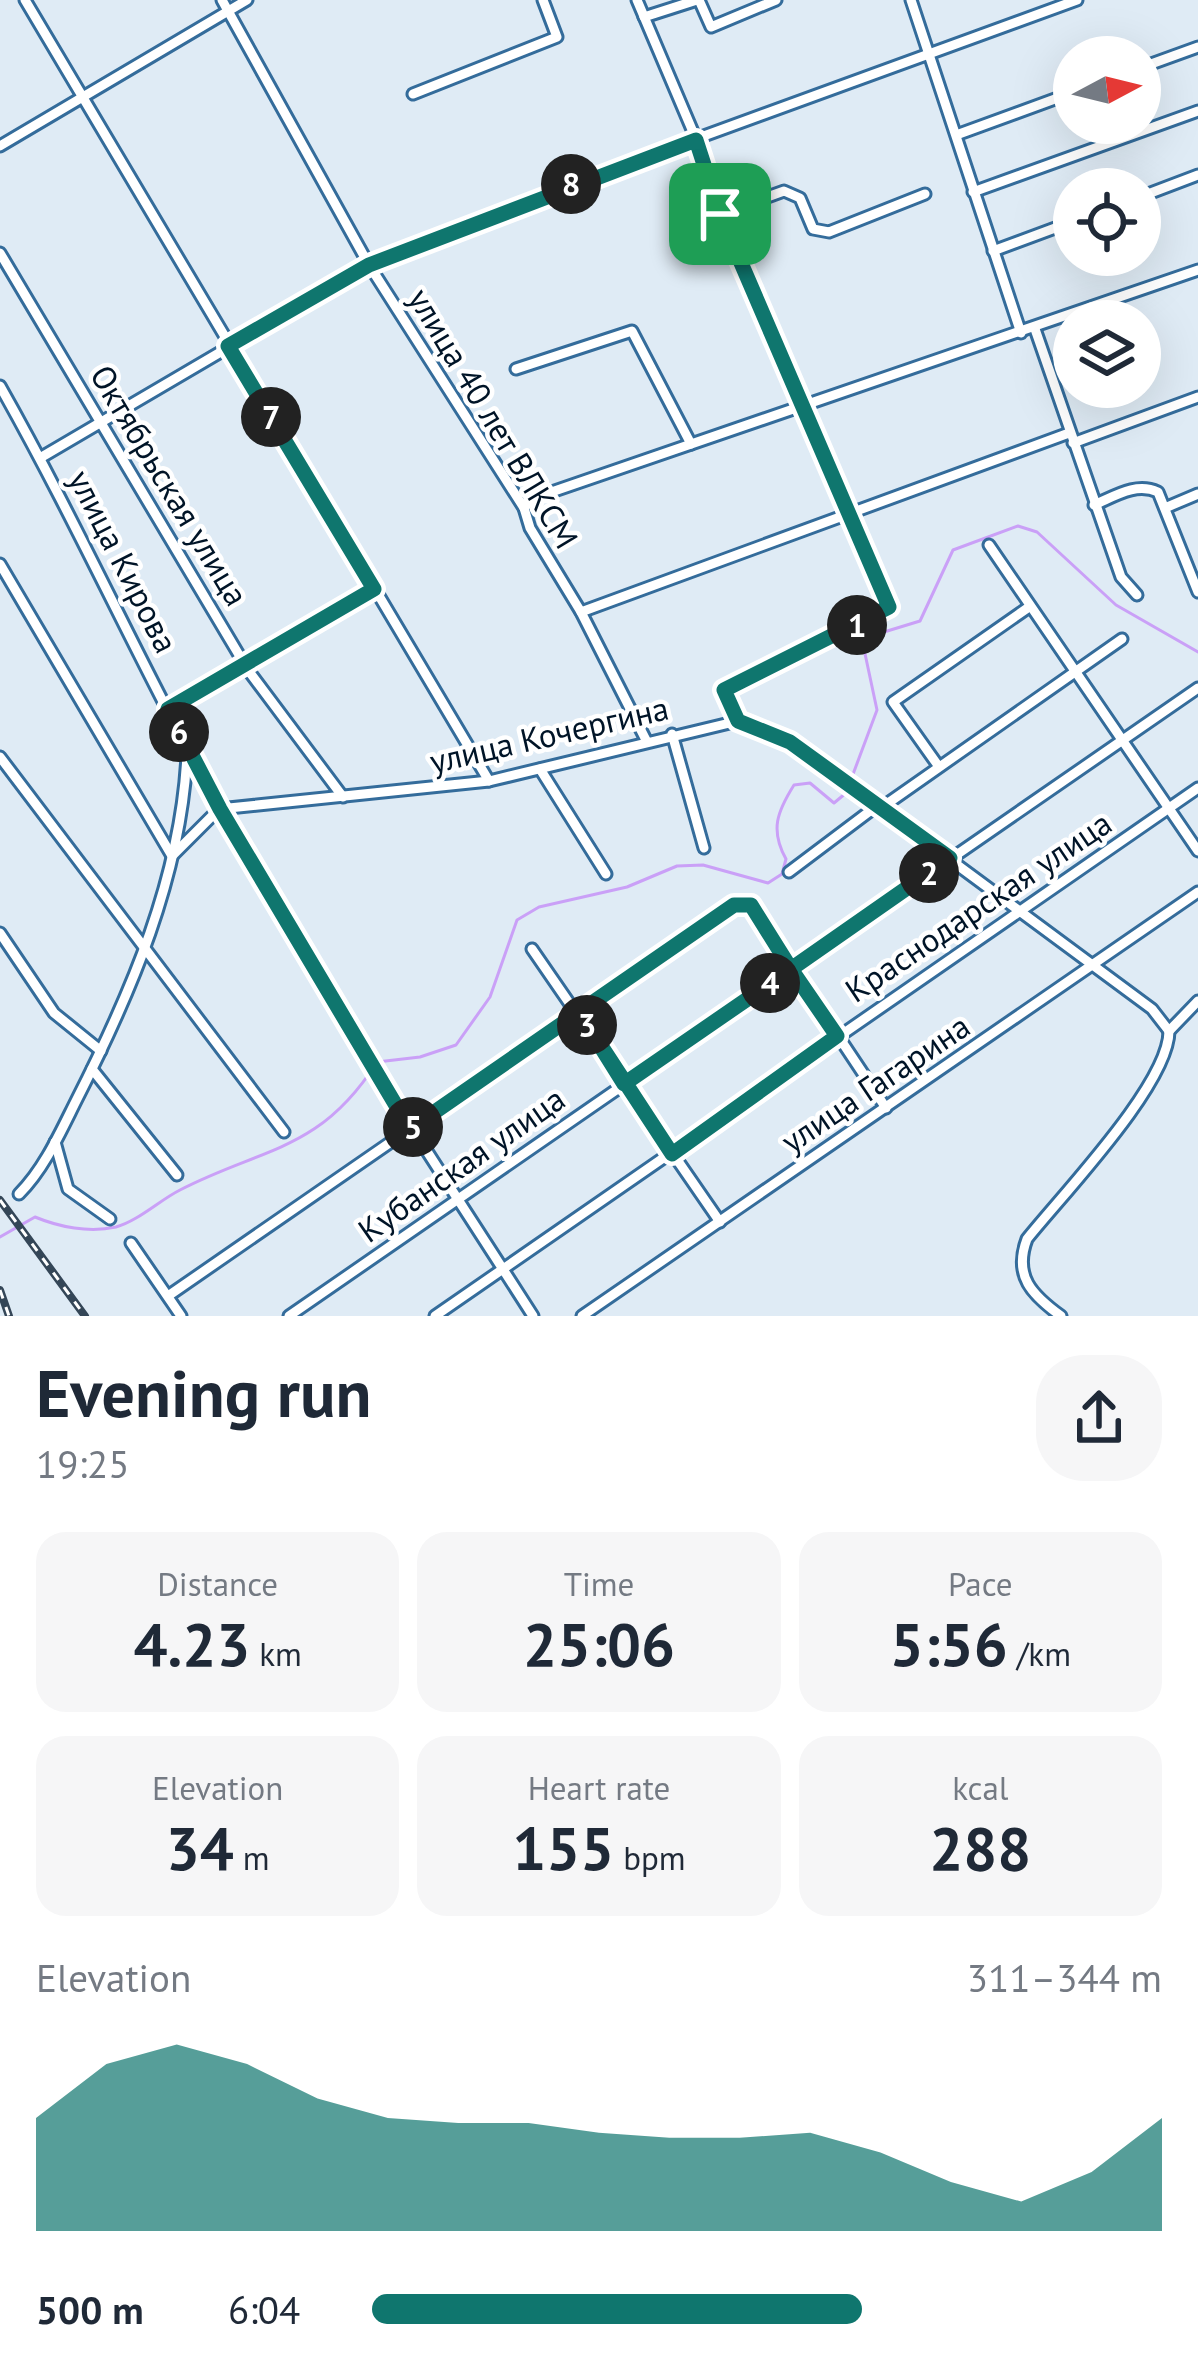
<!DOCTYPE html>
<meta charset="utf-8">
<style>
body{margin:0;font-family:"PT Sans",sans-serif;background:#f6f6f7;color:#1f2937;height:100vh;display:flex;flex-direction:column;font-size:45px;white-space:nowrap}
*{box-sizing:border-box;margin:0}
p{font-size:39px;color:#747a83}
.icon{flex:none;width:66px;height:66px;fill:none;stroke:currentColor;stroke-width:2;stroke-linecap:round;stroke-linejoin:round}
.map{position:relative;height:1316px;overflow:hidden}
.drawer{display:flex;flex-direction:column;background:#fff;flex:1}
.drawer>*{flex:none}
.needle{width:78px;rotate:83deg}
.fabs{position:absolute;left:1053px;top:36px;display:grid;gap:24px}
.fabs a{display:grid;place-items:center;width:108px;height:108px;border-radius:50%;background:#fff;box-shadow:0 12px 48px #0002;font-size:60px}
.pin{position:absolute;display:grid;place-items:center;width:102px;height:102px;color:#fff;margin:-51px;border-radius:24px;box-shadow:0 6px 18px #0006}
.km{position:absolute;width:60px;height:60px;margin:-30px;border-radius:50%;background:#222;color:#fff;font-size:33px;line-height:60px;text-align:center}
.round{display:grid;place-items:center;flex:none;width:126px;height:126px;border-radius:48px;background:#f6f6f7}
.headline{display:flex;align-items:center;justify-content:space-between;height:204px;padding:0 36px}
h1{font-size:66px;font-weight:600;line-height:90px}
.metrics{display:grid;grid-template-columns:repeat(3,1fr);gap:18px;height:204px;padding:12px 36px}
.metrics div{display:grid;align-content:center;border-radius:30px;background:#f6f6f7;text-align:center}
.metrics b{font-size:60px;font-weight:600}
.metrics small{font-size:33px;font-weight:400}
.metrics p{font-size:33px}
.chart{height:336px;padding:24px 36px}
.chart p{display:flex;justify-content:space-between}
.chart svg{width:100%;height:216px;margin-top:12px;fill:#0f766e;opacity:.7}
ul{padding:0 36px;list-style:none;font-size:39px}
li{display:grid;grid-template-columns:192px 144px 1fr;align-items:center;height:90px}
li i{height:30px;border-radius:15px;background:#0f766e}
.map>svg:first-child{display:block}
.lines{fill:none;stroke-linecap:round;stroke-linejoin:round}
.stream{stroke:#caa0f7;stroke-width:3}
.minor-casing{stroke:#346c9b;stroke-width:15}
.minor{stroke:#fff;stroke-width:9}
.rail-casing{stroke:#344657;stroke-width:8}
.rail{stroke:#fff;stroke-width:3;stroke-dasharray:9;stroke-linecap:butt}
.route-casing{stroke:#fff;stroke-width:24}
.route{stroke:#0f766e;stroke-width:15}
.labels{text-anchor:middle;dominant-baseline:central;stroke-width:9;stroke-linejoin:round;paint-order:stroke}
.street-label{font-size:33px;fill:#001427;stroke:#fff}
</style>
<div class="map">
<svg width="1198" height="1316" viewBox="0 0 1198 1316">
<rect width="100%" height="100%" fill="#dfebf5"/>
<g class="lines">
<path class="stream" d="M0,1237l35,-20c24,10 54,16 81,10 22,-6 44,-27 64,-37 83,-43 140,-38 197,-128l43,-5 36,-12 34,-48 27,-77 22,-13 88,-20 50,-21 26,-1 65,18 14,-9 4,-15c-16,-29 -9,-47 8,-74l16,-2 24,20 12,-10 31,-83 -13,-61 20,-17 36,-11 33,-71 65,-24 19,6 79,73 82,47"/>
<defs>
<g id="minor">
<polyline points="25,0 489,781"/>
<polyline points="222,0 369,265 524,508 530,528 581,612 646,740"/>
<polyline points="637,0 696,139 714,201 889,607 724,690 738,721"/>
<polyline points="699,0 711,27 776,0"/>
<polyline points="911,0 1021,333"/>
<polyline points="644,17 697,0"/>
<polyline points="1140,68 1198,47"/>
<polyline points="413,94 557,37 543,0"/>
<polyline points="959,134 1074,92"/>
<polyline points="0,146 247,0"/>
<polyline points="973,192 1198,111"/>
<polyline points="1140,197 1198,175"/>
<polyline points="720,214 784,191 800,198 813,229 829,232 925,194"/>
<polyline points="993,251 1074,221"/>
<polyline points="0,253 248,670 343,797"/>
<polyline points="1035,329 1121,577 1137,595"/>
<polyline points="516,369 632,331 691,444"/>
<path d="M0,386c78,138 142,282 218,420 96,176 207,341 315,510"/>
<polyline points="1073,443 1198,397"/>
<polyline points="40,458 369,265 531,199 1077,0"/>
<path d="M1094,505c21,-9 42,-23 64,-13l40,100"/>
<polyline points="524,508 534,498 1198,270"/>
<polyline points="1165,508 1198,494"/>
<polyline points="989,545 1198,851"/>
<polyline points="0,564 172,856 219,809 489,781 738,721 791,742 1152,1009 1169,1031"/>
<polyline points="581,612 1069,433"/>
<polyline points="168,709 373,589"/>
<polyline points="672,734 704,848"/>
<polyline points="0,757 284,1132"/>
<polyline points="937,764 893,702 1029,607"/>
<polyline points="540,769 606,874"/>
<polyline points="881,808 1122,639"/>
<polyline points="789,872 878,805"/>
<polyline points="0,933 54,1013 101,1051"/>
<polyline points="532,949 720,1222"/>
<polyline points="1169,1031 1198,1001"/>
<polyline points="92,1069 177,1175"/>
<polyline points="55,1142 68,1189 110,1219"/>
<path d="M19,1194c25,-25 41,-61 57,-93 55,-108 105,-224 111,-346"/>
<polyline points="131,1243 181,1316"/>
<polyline points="168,1296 734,905 751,905 886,1108"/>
<polyline points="289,1316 1198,688"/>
<polyline points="435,1316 1198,788"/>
<polyline points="582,1316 1198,892"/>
<path d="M1061,1316c-29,-21 -48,-40 -34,-77 35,-44 142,-155 142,-208"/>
</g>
</defs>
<use href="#minor" class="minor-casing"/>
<use href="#minor" class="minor"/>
<defs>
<g id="rail">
<polyline points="0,1200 85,1316"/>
<polyline points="0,1290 9,1316"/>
</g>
</defs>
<use href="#rail" class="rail-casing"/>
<use href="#rail" class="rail"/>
</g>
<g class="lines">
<defs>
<polyline id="route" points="720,214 889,607 724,690 738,721 790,742 950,858 791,969 751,905 734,905 579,1012 672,1154 837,1036 791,969 624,1084 579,1012 410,1129 220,809 168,709 374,589 228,346 369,265 696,140 720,214"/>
</defs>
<use href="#route" class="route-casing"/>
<use href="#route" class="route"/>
</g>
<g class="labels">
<g class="street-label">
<text transform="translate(494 418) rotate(59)">улица 40 лет ВЛКСМ</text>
<text transform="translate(170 485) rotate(59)">Октябрьская улица</text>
<text transform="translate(124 561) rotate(63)">улица Кирова</text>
<text transform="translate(549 734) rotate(-13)">улица Кочергина</text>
<text transform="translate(978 906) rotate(-34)">Краснодарская улица</text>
<text transform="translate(875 1083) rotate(-34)">улица Гагарина</text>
<text transform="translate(461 1164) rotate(-35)">Кубанская улица</text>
</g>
</g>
</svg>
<div class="fabs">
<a><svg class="needle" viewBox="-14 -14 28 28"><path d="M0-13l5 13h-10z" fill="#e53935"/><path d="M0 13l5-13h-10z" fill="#747a83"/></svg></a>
<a><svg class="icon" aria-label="locate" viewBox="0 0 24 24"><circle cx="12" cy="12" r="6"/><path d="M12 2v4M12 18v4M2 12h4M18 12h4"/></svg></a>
<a><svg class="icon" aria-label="layers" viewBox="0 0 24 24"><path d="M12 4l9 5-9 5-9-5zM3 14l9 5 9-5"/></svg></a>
</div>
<div class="pin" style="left:720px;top:214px;background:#1e9e55"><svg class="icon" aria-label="arrive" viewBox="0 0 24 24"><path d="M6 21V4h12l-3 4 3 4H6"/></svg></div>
<b class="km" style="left:857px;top:625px">1</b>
<b class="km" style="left:929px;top:873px">2</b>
<b class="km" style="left:587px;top:1025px">3</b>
<b class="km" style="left:770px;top:983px">4</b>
<b class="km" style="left:413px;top:1127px">5</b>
<b class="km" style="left:179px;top:732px">6</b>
<b class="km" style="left:271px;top:417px">7</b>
<b class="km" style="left:571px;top:184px">8</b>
</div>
<section class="drawer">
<div class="headline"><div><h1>Evening run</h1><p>19:25</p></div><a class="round"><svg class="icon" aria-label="share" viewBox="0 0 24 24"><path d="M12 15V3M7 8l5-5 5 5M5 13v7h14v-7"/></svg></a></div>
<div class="metrics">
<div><p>Distance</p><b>4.23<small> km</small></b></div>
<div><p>Time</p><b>25:06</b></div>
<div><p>Pace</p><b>5:56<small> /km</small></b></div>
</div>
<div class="metrics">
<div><p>Elevation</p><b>34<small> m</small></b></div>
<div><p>Heart rate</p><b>155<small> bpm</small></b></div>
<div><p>kcal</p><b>288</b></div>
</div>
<div class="chart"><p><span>Elevation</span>311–344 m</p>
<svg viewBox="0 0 160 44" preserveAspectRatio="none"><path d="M0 44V21L10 10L20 6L30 10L40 17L50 21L60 22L70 22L80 24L90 25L100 25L110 24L120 28L130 34L140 38L150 32L160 21V44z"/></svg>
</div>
<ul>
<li><b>500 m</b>6:04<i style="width:62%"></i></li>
</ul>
</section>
